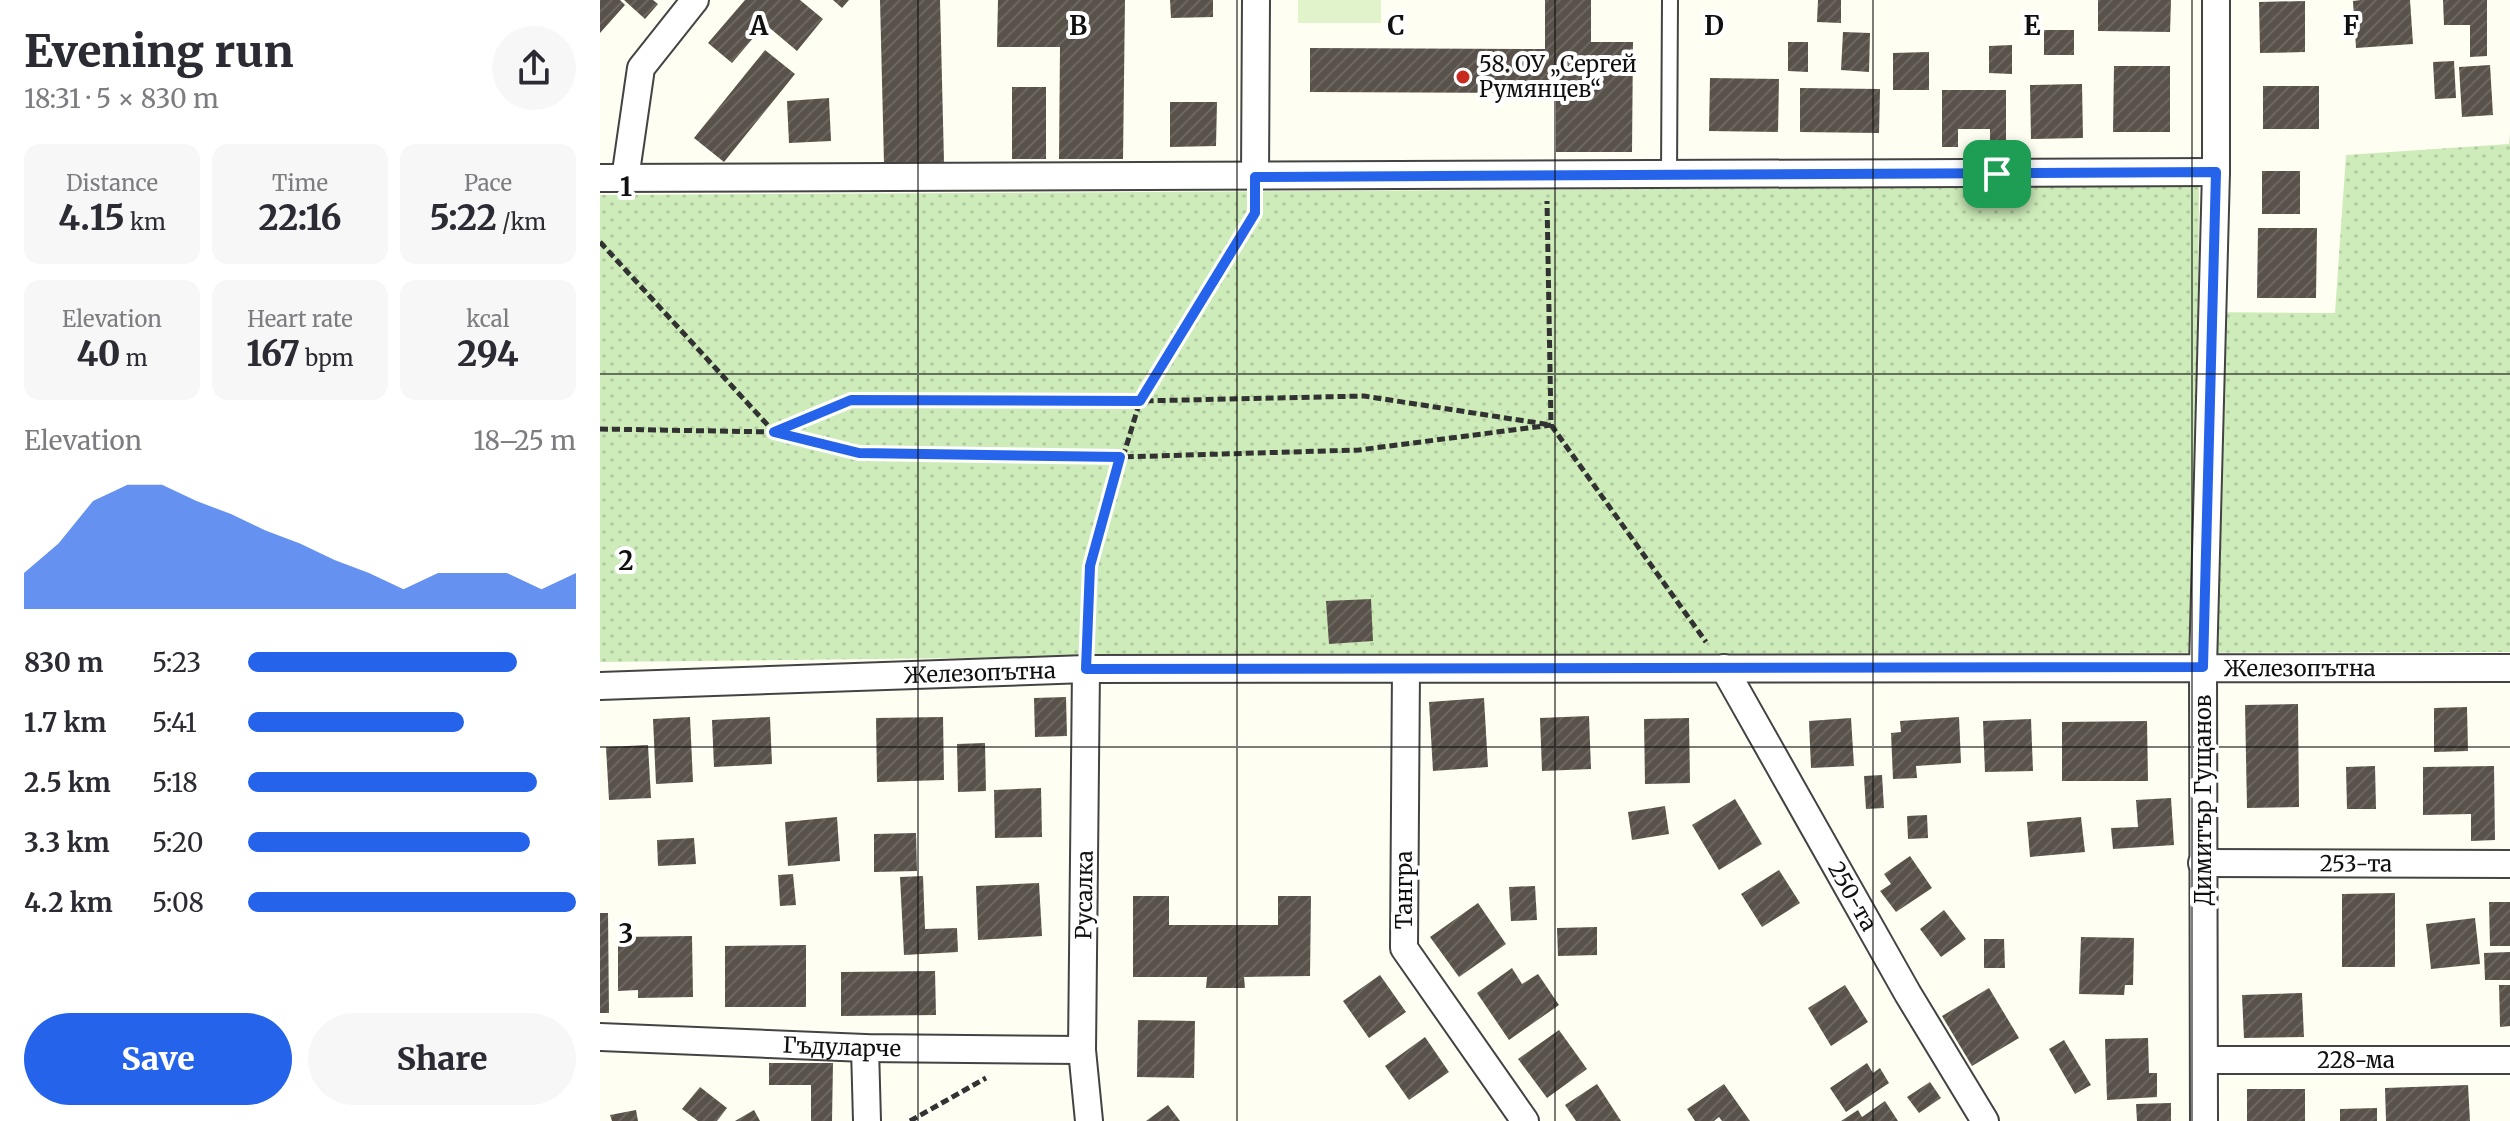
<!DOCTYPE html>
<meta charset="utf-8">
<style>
body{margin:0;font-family:Merriweather,serif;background:#f7f7f7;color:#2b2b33;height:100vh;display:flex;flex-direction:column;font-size:30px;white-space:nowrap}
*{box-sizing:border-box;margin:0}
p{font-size:26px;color:#7c7c81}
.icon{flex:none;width:44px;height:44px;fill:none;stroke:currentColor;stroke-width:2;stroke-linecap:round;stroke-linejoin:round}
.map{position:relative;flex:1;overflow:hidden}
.sheet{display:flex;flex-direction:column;background:#fff;width:600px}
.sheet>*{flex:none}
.pin{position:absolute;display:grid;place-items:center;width:68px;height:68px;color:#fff;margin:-34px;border-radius:16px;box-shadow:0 4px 12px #0006}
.round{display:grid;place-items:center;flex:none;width:84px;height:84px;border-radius:42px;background:#f7f7f7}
.overview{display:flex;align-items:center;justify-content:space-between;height:136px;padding:0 24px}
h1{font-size:44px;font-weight:800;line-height:60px}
.metrics{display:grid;grid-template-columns:repeat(3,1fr);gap:12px;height:136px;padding:8px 24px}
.metrics div{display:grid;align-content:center;border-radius:16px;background:#f7f7f7;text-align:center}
.metrics b{font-size:34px;font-weight:800}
.metrics small{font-size:22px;font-weight:400}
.metrics p{font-size:22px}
.chart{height:224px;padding:16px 24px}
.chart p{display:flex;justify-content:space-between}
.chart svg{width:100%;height:144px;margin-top:8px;fill:#2563eb;opacity:.7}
.button{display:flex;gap:16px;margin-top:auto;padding:16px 24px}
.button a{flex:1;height:92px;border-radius:48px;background:#2563eb;color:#fff;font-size:32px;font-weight:800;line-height:92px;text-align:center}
.button a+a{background:#f7f7f7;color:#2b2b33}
ul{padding:0 24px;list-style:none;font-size:26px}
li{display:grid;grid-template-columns:128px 96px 1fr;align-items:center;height:60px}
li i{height:20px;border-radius:10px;background:#2563eb}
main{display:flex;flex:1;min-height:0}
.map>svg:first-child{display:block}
.park{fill:url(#park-dots)}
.pitch{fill:#e1f3cb}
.building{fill:url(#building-hatch)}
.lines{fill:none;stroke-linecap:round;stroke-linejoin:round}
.service-casing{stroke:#434343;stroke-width:18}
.minor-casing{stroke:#434343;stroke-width:30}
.path{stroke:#323232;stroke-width:5;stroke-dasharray:8 4;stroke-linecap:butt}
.service{stroke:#fff;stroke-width:14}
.minor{stroke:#fff;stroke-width:26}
.route-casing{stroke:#fff;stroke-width:16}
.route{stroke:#2563eb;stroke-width:10}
.grid{fill:none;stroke:#101010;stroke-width:2;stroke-opacity:0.55}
.poi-dot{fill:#c82a1f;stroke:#fff;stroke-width:3}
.labels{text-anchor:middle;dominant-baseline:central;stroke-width:8;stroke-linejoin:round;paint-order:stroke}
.poi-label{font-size:22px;fill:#101010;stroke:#fff;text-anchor:start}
.street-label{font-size:22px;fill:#101010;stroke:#fff}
.grid-label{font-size:26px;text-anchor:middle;font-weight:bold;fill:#101010;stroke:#fff;stroke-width:8;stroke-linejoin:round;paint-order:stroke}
</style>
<main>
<section class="sheet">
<div class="overview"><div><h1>Evening run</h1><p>18:31 · 5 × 830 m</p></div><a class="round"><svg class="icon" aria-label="share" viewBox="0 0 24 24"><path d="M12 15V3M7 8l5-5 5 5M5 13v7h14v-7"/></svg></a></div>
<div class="metrics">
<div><p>Distance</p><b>4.15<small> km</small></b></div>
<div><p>Time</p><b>22:16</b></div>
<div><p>Pace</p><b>5:22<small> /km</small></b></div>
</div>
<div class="metrics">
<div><p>Elevation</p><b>40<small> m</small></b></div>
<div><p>Heart rate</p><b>167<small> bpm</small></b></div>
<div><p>kcal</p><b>294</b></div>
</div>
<div class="chart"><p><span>Elevation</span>18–25 m</p>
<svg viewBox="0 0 160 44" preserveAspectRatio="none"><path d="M0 44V33L10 24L20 11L30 6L40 6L50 11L60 15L70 20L80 24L90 29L100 33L110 38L120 33L130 33L140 33L150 38L160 33V44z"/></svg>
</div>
<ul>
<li><b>830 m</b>5:23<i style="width:82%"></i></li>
<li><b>1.7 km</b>5:41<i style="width:66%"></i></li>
<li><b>2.5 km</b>5:18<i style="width:88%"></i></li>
<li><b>3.3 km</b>5:20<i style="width:86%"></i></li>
<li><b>4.2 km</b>5:08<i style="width:100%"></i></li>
</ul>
<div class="button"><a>Save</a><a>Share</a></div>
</section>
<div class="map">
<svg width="1910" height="1121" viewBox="0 0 1910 1121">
<defs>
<pattern id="park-dots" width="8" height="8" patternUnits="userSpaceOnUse" patternTransform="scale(2)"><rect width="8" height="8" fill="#ceecb9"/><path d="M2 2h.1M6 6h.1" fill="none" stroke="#b0c99e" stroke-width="1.8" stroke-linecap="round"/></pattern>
<pattern id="building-hatch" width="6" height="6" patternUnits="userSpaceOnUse" patternTransform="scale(2)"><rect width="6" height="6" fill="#59524b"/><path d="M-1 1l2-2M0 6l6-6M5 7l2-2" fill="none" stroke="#6c6661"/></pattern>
</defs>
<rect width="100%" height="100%" fill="#fffef2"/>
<polygon class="park" points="1910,133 1910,652 613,655 0,662 0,195 1599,186 1598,312 1735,313 1746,155 1909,144"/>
<rect class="pitch" x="698" y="0" width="83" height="23"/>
<g class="building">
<polygon points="0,0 20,0 25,5 0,33"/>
<polygon points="24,0 53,0 58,4 45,19"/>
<polygon points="145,0 200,0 223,19 197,51 165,24 132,63 108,43"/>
<polygon points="233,0 249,0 242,8"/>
<polygon points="280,0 340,0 344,162 284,163"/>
<polygon points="398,0 525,0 523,159 459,159 460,47 397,47"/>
<polygon points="570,0 613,0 613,17 571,18"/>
<polygon points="945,0 991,0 991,42 1033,42 1032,152 956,152 956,93 710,92 710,48 945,49"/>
<polygon points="1218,0 1241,0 1241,23 1217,22"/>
<polygon points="1498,0 1571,0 1570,32 1498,31"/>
<polygon points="1761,0 1810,0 1813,44 1756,48 1753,1"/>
<polygon points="1843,0 1887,0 1887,56 1870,57 1870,25 1844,25"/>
<polygon points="1705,1 1705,52 1660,53 1659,2"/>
<rect x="1444" y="30" width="30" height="25"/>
<polygon points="1243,32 1270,33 1269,72 1241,70"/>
<polygon points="1188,42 1208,42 1208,72 1188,71"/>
<polygon points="1412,45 1412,74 1389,73 1389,46"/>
<polygon points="165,50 195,74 124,162 94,138"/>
<polygon points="1329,52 1329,90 1293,90 1293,53"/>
<polygon points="1854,61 1856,98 1835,99 1833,62"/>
<polygon points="1890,65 1893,115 1862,117 1859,67"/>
<polygon points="1514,66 1570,66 1570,132 1513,132"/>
<polygon points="1110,78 1179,79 1178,132 1109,131"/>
<polygon points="1482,84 1483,138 1431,139 1430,85"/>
<rect x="1663" y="86" width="56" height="43"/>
<rect x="412" y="87" width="34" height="72"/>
<polygon points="1200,88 1280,89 1279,133 1200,132"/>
<polygon points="1342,90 1406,90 1406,147 1390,147 1390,129 1358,129 1358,147 1342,147"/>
<polygon points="229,98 231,141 189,143 187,101"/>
<polygon points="570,102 617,102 616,146 570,147"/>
<rect x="1662" y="171" width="38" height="43"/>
<polygon points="1658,228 1717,228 1716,298 1657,298"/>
<polygon points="771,599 773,641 729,644 726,601"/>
<polygon points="466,697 467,736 435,737 434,698"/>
<polygon points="884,698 888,767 833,771 829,702"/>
<polygon points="1698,704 1699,807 1647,808 1645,705"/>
<polygon points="1867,707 1868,751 1834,752 1834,708"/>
<polygon points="989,716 991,769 942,771 940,718"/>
<polygon points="90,717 93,782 56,784 53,719"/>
<polygon points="170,717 172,764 114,767 112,720"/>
<polygon points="343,717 344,780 277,782 276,718"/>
<polygon points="1359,717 1361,763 1316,766 1317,778 1293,779 1291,733 1301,732 1300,721"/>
<polygon points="1089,718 1090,783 1045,784 1044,719"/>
<polygon points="1251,718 1254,766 1211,768 1209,721"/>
<polygon points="1431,719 1433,771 1385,772 1383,721"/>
<polygon points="1547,721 1548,781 1462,781 1462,722"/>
<polygon points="385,743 386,791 358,792 357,744"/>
<polygon points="48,745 51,798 9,800 6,747"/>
<polygon points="1775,766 1776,809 1747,809 1746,767"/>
<polygon points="1894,766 1895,840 1871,841 1871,814 1823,815 1823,767"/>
<polygon points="1282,775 1284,808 1266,809 1264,776"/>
<polygon points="441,788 442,837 395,838 394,790"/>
<polygon points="1571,798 1574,845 1513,849 1511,828 1538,827 1536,800"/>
<polygon points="1135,799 1162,844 1119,870 1092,825"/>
<polygon points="1065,806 1069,834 1032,840 1028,812"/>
<polygon points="1327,815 1328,838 1308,839 1307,816"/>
<polygon points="237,817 240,861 188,866 185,822"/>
<polygon points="1481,817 1485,852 1430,857 1427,822"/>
<polygon points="316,833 317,871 274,872 274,834"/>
<polygon points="94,838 96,864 58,866 57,840"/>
<polygon points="1310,856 1332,888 1296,912 1280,891 1291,884 1284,874"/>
<polygon points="1179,870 1200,903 1162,927 1141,894"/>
<polygon points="193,874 196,905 180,906 178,875"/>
<polygon points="323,876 325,929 357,928 358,952 304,955 300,877"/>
<polygon points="439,883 442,936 378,940 376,886"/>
<polygon points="935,886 937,920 911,921 909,887"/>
<polygon points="1795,893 1795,967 1742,967 1742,894"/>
<polygon points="533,896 569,896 569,925 678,925 678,896 711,896 710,976 644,977 645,988 606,988 607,977 533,977"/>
<polygon points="1889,902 1910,902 1910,946 1890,946"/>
<polygon points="878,903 906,944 859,977 830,937"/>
<polygon points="1344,910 1366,939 1341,957 1320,929"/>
<polygon points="0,913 8,913 9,1013 0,1013"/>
<polygon points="1875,918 1880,964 1831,969 1826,924"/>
<polygon points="997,927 997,955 958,956 957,928"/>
<polygon points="92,936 93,997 38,998 38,990 18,991 18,937"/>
<polygon points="1481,937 1534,938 1533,985 1525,985 1524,995 1479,994"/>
<polygon points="1384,939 1404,939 1405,968 1384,968"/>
<polygon points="206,945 206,1007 125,1007 125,946"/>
<polygon points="1910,952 1910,980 1885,980 1884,953"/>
<polygon points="912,968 922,984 938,974 959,1005 909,1040 877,993"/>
<polygon points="335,971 336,1015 241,1016 241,972"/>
<polygon points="780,975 806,1012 769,1038 743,1001"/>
<polygon points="1245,985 1268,1022 1231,1046 1208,1008"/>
<polygon points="1899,985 1910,985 1910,1026 1900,1027"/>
<polygon points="1389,988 1419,1038 1372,1066 1342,1016"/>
<polygon points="1702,993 1704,1037 1644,1038 1642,995"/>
<polygon points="538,1020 595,1021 594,1078 537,1077"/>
<polygon points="959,1030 987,1069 947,1098 918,1059"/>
<polygon points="825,1037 849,1072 809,1100 785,1066"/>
<polygon points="1548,1038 1549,1073 1557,1073 1557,1097 1507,1100 1505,1039"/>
<polygon points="1464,1040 1491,1085 1475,1094 1449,1049"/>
<polygon points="169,1063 233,1063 232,1121 211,1121 211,1085 169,1085"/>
<polygon points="1267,1063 1273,1073 1280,1068 1289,1083 1246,1112 1230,1088"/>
<polygon points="1330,1082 1341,1098 1319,1113 1307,1097"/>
<polygon points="997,1084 1021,1121 976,1121 965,1105"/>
<polygon points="1124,1084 1150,1121 1122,1121 1119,1117 1114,1121 1095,1121 1087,1109"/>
<polygon points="1868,1085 1870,1121 1786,1121 1785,1088"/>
<polygon points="100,1087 127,1108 117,1121 98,1121 82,1109"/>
<rect x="1647" y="1089" width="58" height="32"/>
<polygon points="1285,1101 1298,1121 1241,1121 1258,1110 1262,1117"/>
<polygon points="1571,1103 1571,1121 1537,1121 1536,1104"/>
<polygon points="568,1105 580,1121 546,1121"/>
<polygon points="1777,1108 1777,1121 1740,1121 1740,1109"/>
<polygon points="36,1110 38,1121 12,1121 10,1115"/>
<polygon points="154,1110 160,1121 135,1121"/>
</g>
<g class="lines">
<defs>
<polyline id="service" points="1069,175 1070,0"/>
<g id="minor">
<polyline points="655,177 656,0"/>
<polyline points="0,178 1616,172"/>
<polyline points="25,179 41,68 95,0"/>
<path id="s1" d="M1124,668l184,326 77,127"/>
<polyline points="486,669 482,1050 489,1121"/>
<polyline points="806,669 804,948 925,1121"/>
<path id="s2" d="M0,686l486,-17 1424,-1"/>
<path id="s3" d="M1602,863l308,1"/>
<path id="s4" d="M0,1037l265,11 217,2"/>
<polyline points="265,1048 267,1121"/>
<path id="s5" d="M1604,1060h306"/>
<polyline points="1604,1121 1603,667 1616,172 1616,0"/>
</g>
</defs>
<use href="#service" class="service-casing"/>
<use href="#minor" class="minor-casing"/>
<g class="path">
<polyline points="0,242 174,432 259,453 520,457 759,450 951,425 947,201"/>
<polyline points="0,429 174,432 251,400 540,401 764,396 951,425 1106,642"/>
<polyline points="487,644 490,566 540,401 655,213 655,202"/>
<polyline points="310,1121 386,1078"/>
</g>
<use href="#service" class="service"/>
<use href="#minor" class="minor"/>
</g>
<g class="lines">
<defs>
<polygon id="route" points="1616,172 1603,667 486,669 490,566 520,457 259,453 174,432 251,400 540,401 655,213 655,177"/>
</defs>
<use href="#route" class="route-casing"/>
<use href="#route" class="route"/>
</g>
<path class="grid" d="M318,0v1121M637,0v1121M955,0v1121M1273,0v1121M1592,0v1121M0,374h1910M0,747h1910"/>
<circle class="poi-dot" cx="863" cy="77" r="8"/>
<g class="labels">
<g class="poi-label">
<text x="879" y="64">58. ОУ „Сергей<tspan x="879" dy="25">Румянцев“</tspan></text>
</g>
<g class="street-label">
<text stroke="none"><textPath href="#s2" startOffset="1700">Железопътна</textPath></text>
<text stroke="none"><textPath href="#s2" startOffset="380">Железопътна</textPath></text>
<text transform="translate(1603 800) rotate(-90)">Димитър Гущанов</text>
<text stroke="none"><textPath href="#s3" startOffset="154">253-та</textPath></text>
<text transform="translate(804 890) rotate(-90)">Тангра</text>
<text transform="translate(484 895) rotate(-89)">Русалка</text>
<text stroke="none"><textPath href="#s1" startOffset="262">250-та</textPath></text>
<text stroke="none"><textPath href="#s4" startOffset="242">Гъдуларче</textPath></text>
<text stroke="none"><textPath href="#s5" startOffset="152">228-ма</textPath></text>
</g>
</g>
<g class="grid-label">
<text x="159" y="35">A</text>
<text x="478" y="35">B</text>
<text x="796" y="35">C</text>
<text x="1114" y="35">D</text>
<text x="1432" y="35">E</text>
<text x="1751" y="35">F</text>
<text x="26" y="196">1</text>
<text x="26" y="570">2</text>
<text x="26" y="943">3</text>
</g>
</svg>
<div class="pin" style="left:1397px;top:174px;background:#1e9e55"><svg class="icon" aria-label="arrive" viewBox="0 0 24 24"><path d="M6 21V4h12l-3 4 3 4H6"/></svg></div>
</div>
</main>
